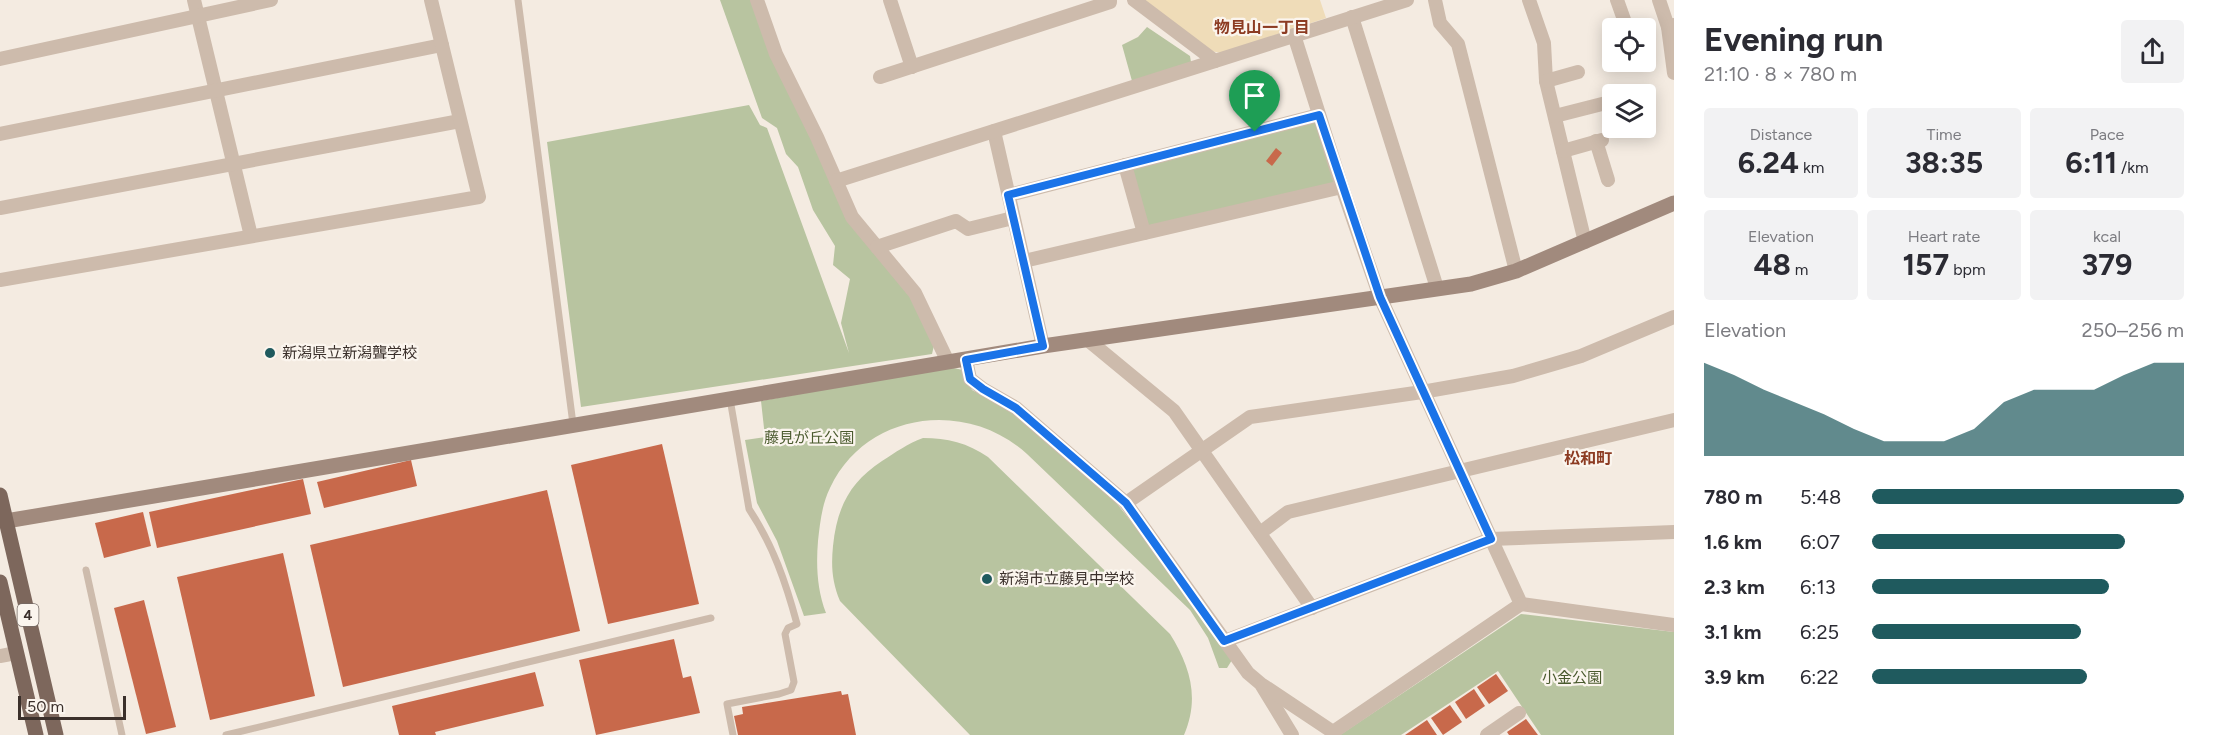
<!DOCTYPE html>
<meta charset="utf-8">
<style>
body{margin:0;font-family:Figtree,"Noto Sans JP",sans-serif;background:#f2f2f3;color:#2b2b33;height:100vh;display:flex;flex-direction:column;font-size:22px;white-space:nowrap}
*{box-sizing:border-box;margin:0}
p{font-size:20px;color:#7c7c81}
.icon{flex:none;width:33px;height:33px;fill:none;stroke:currentColor;stroke-width:2;stroke-linecap:round;stroke-linejoin:round}
.map{position:relative;flex:1;overflow:hidden}
.side{display:flex;flex-direction:column;background:#fff;width:540px}
.side>*{flex:none}
.fabs{position:absolute;left:1602px;top:18px;display:grid;gap:12px}
.fabs a{display:grid;place-items:center;width:54px;height:54px;border-radius:6px;background:#fff;box-shadow:0 3px 15px #0003;font-size:30px}
.scale{position:absolute;left:18px;bottom:15px;width:108px;box-sizing:border-box;padding-left:6px;border:3px solid #3b302b;border-top:0;font-size:16px;line-height:21px;white-space:nowrap;color:#3b302b;-webkit-text-stroke:4px #fbf5ee;paint-order:stroke}
.pin{position:absolute;display:grid;place-items:center;width:51px;height:51px;color:#fff;margin:-62px -26px;border-radius:50% 50% 50% 0;rotate:-45deg;box-shadow:0 0 6px #0007}
.pin .icon{rotate:45deg}
.round{display:grid;place-items:center;flex:none;width:63px;height:63px;border-radius:6px;background:#f2f2f3}
.overview{display:flex;align-items:center;justify-content:space-between;height:102px;padding:0 30px}
h1{font-size:33px;font-weight:700;line-height:45px}
.stats{display:grid;grid-template-columns:repeat(3,1fr);gap:9px;height:102px;padding:6px 30px}
.stats div{display:grid;align-content:center;border-radius:6px;background:#f2f2f3;text-align:center}
.stats b{font-size:30px;font-weight:700}
.stats small{font-size:16px;font-weight:400}
.stats p{font-size:16px}
.chart{height:168px;padding:12px 30px}
.chart p{display:flex;justify-content:space-between}
.chart svg{width:100%;height:108px;margin-top:6px;fill:#1f5a5e;opacity:.7}
ul{padding:0 30px;list-style:none;font-size:20px}
li{display:grid;grid-template-columns:96px 72px 1fr;align-items:center;height:45px}
li i{height:15px;border-radius:8px;background:#1f5a5e}
main{display:flex;flex:1;min-height:0}
.map>svg:first-child{display:block}
.green{fill:#b8c4a0}
.sand{fill:#efdcb8}
.building{fill:#c8694b}
.lines{fill:none;stroke-linecap:round;stroke-linejoin:round}
.lane{stroke:#cdbbac;stroke-width:7}
.street{stroke:#cdbbac;stroke-width:14}
.secondary{stroke:#a18a7d;stroke-width:15}
.primary{stroke:#7d675c;stroke-width:15}
.route-casing{stroke:#fff;stroke-width:12}
.route{stroke:#1a73e8;stroke-width:8}
.poi-dot{fill:#1f5a5e;stroke:#fbf5ee;stroke-width:2}
.labels{text-anchor:middle;dominant-baseline:central;stroke-width:4.5;stroke-linejoin:round;paint-order:stroke}
.shield{fill:#fbf5ee;stroke:#756b66;stroke-width:1.5}
.shield-label{font-size:14px;font-weight:bold;fill:#3b302b}
.poi-label{font-size:15px;fill:#3b302b;stroke:#fbf5ee;text-anchor:start}
.park-label{font-size:15px;fill:#4a5a2e;stroke:#fbf5ee}
.neighbourhood-label{font-size:16px;font-weight:bold;fill:#8c3b22;stroke:#fbf5ee}
</style>
<main>
<div class="map">
<svg width="1674" height="735" viewBox="0 0 1674 735">
<rect width="100%" height="100%" fill="#f4ebe1"/>
<g class="green">
<polygon points="720,0 757,0 852,217 915,293 936,337 932,354 581,407 547,142 749,105 760,125 767,128 849,353 841,323 850,279 833,265 835,246 813,210 798,167 786,154 777,128 762,118"/>
<polygon points="1147,27 1190,56 1191,62 1132,81 1122,45 1138,37"/>
<polygon points="1319,115 1342,187 1144,233 1125,165"/>
<path d="M949,367l14,3 9,20 40,21 98,84 28,35 94,130 -5,8h-8l-11,-30 -18,-28 -163,-156c-60,-55 -161,-43 -197,34 -8,16 -10,35 -12,53 -2,24 -1,49 8,72l-22,3 -27,-75 -20,-38 -12,-63 20,-3 -4,-36z"/>
<path d="M923,438c24,0 45,5 65,19l182,177c20,32 30,64 14,101h-214l-130,-134c-8,-19 -9,-35 -7,-55 4,-39 17,-64 49,-85 14,-9 25,-17 41,-23z"/>
<polygon points="1521,614 1674,632 1674,735 1541,735 1498,671 1401,735 1340,735"/>
</g>
<polygon class="sand" points="1140,0 1320,0 1326,18 1221,53 1211,51"/>
<g class="building">
<polygon points="1276,148 1282,153 1272,166 1266,161"/>
<polygon points="662,444 699,604 608,624 571,465"/>
<polygon points="411,460 417,486 324,508 317,482"/>
<polygon points="303,479 311,514 157,548 149,512"/>
<polygon points="547,490 580,631 343,687 310,545"/>
<polygon points="143,512 151,546 104,558 95,523"/>
<polygon points="283,553 315,696 210,720 177,577"/>
<polygon points="144,600 176,727 146,734 114,608"/>
<polygon points="674,639 683,678 691,676 700,713 596,735 579,660"/>
<polygon points="535,672 544,706 435,732 436,735 399,735 392,706"/>
<polygon points="1496,674 1508,691 1489,704 1477,687"/>
<polygon points="1474,689 1485,706 1466,719 1455,702"/>
<polygon points="841,691 842,695 848,694 856,735 738,735 734,716 743,714 742,707"/>
<polygon points="1450,705 1462,722 1443,735 1431,718"/>
<polygon points="1526,719 1538,735 1509,735 1507,732"/>
<polygon points="1427,720 1437,735 1405,735"/>
</g>
<g class="lines">
<g class="lane">
<polyline points="518,0 573,424"/>
<path d="M730,399l19,110c24,36 37,74 48,115l-9,4 -3,6 9,48 -3,8 -12,4 -52,10 6,31"/>
<polyline points="86,570 122,735"/>
<polyline points="226,735 711,618"/>
</g>
<g class="street">
<polyline points="194,0 251,236"/>
<polyline points="757,0 776,54 817,137 852,217 915,293 948,362"/>
<polyline points="890,0 912,67"/>
<polyline points="1435,0 1440,23 1458,44 1516,271"/>
<polyline points="1529,0 1544,43 1546,81 1585,242"/>
<polyline points="1617,0 1627,28"/>
<polyline points="1659,0 1668,27"/>
<polyline points="1352,17 1437,288"/>
<polyline points="1674,25 1668,27 1674,73"/>
<polyline points="1294,35 1342,187 1380,297 1521,604 1674,625"/>
<polyline points="0,59 271,0"/>
<polyline points="1215,61 1407,0"/>
<polyline points="880,77 1110,2 1110,0"/>
<polyline points="1546,81 1578,72"/>
<polyline points="1555,116 1606,103"/>
<polyline points="994,131 1043,346"/>
<polyline points="0,134 442,45"/>
<polyline points="1596,141 1608,180"/>
<polyline points="1563,151 1602,140"/>
<polyline points="1125,165 1144,233"/>
<polyline points="836,181 1215,61 1134,0"/>
<polyline points="1009,195 1319,115"/>
<polyline points="0,208 460,121"/>
<polyline points="877,247 956,221 968,229 1013,218"/>
<polyline points="1024,261 1342,187"/>
<polyline points="0,280 479,197 431,0"/>
<polyline points="1088,340 1174,411 1312,608"/>
<polyline points="966,360 970,379 983,389 1016,408 1126,503 1248,673 1261,684 1292,735"/>
<polyline points="1126,503 1250,417 1422,392 1513,376 1581,356 1674,317"/>
<polyline points="1260,533 1288,512 1674,420"/>
<polyline points="1225,641 1491,539 1674,532"/>
<polyline points="0,656 16,653"/>
<polyline points="1264,686 1333,732 1521,604"/>
<polyline points="1487,735 1519,713"/>
</g>
<polyline class="secondary" points="6,521 1043,346 1471,284 1516,271 1674,203"/>
<g class="primary">
<polyline points="0,495 56,735"/>
<polyline points="0,582 36,735"/>
</g>
</g>
<g class="lines">
<defs>
<polygon id="route" points="1319,115 1380,297 1491,539 1224,641 1126,503 1016,408 983,389 970,379 966,360 1043,346 1008,195"/>
</defs>
<use href="#route" class="route-casing"/>
<use href="#route" class="route"/>
</g>
<g class="poi-dot">
<circle cx="270" cy="353" r="6"/>
<circle cx="987" cy="579" r="6"/>
</g>
<g class="labels">
<rect class="shield" x="17.5" y="604" width="21" height="22" rx="4.5"/>
<g class="shield-label">
<text x="28" y="615">4</text>
</g>
<g class="poi-label">
<text x="282" y="353">新潟県立新潟聾学校</text>
<text x="999" y="579">新潟市立藤見中学校</text>
</g>
<g class="park-label">
<text x="809" y="438">藤見が丘公園</text>
<text x="1572" y="678">小金公園</text>
</g>
<g class="neighbourhood-label">
<text x="1262" y="27">物見山一丁目</text>
<text x="1588" y="458">松和町</text>
</g>
</g>
</svg>
<div class="fabs">
<a><svg class="icon" aria-label="locate" viewBox="0 0 24 24"><circle cx="12" cy="12" r="6"/><path d="M12 2v4M12 18v4M2 12h4M18 12h4"/></svg></a>
<a><svg class="icon" aria-label="layers" viewBox="0 0 24 24"><path d="M12 4l9 5-9 5-9-5zM3 14l9 5 9-5"/></svg></a>
</div>
<div class="scale">50 m</div>
<div class="pin" style="left:1255px;top:132px;background:#1e9e55"><svg class="icon" aria-label="arrive" viewBox="0 0 24 24"><path d="M6 21V4h12l-3 4 3 4H6"/></svg></div>
</div>
<section class="side">
<div class="overview"><div><h1>Evening run</h1><p>21:10 · 8 × 780 m</p></div><a class="round"><svg class="icon" aria-label="share" viewBox="0 0 24 24"><path d="M12 15V3M7 8l5-5 5 5M5 13v7h14v-7"/></svg></a></div>
<div class="stats">
<div><p>Distance</p><b>6.24<small> km</small></b></div>
<div><p>Time</p><b>38:35</b></div>
<div><p>Pace</p><b>6:11<small> /km</small></b></div>
</div>
<div class="stats">
<div><p>Elevation</p><b>48<small> m</small></b></div>
<div><p>Heart rate</p><b>157<small> bpm</small></b></div>
<div><p>kcal</p><b>379</b></div>
</div>
<div class="chart"><p><span>Elevation</span>250–256 m</p>
<svg viewBox="0 0 160 44" preserveAspectRatio="none"><path d="M0 44V6L10 11L20 17L30 22L40 27L50 33L60 38L70 38L80 38L90 33L100 22L110 17L120 17L130 17L140 11L150 6L160 6V44z"/></svg>
</div>
<ul>
<li><b>780 m</b>5:48<i style="width:100%"></i></li>
<li><b>1.6 km</b>6:07<i style="width:81%"></i></li>
<li><b>2.3 km</b>6:13<i style="width:76%"></i></li>
<li><b>3.1 km</b>6:25<i style="width:67%"></i></li>
<li><b>3.9 km</b>6:22<i style="width:69%"></i></li>
</ul>
</section>
</main>
